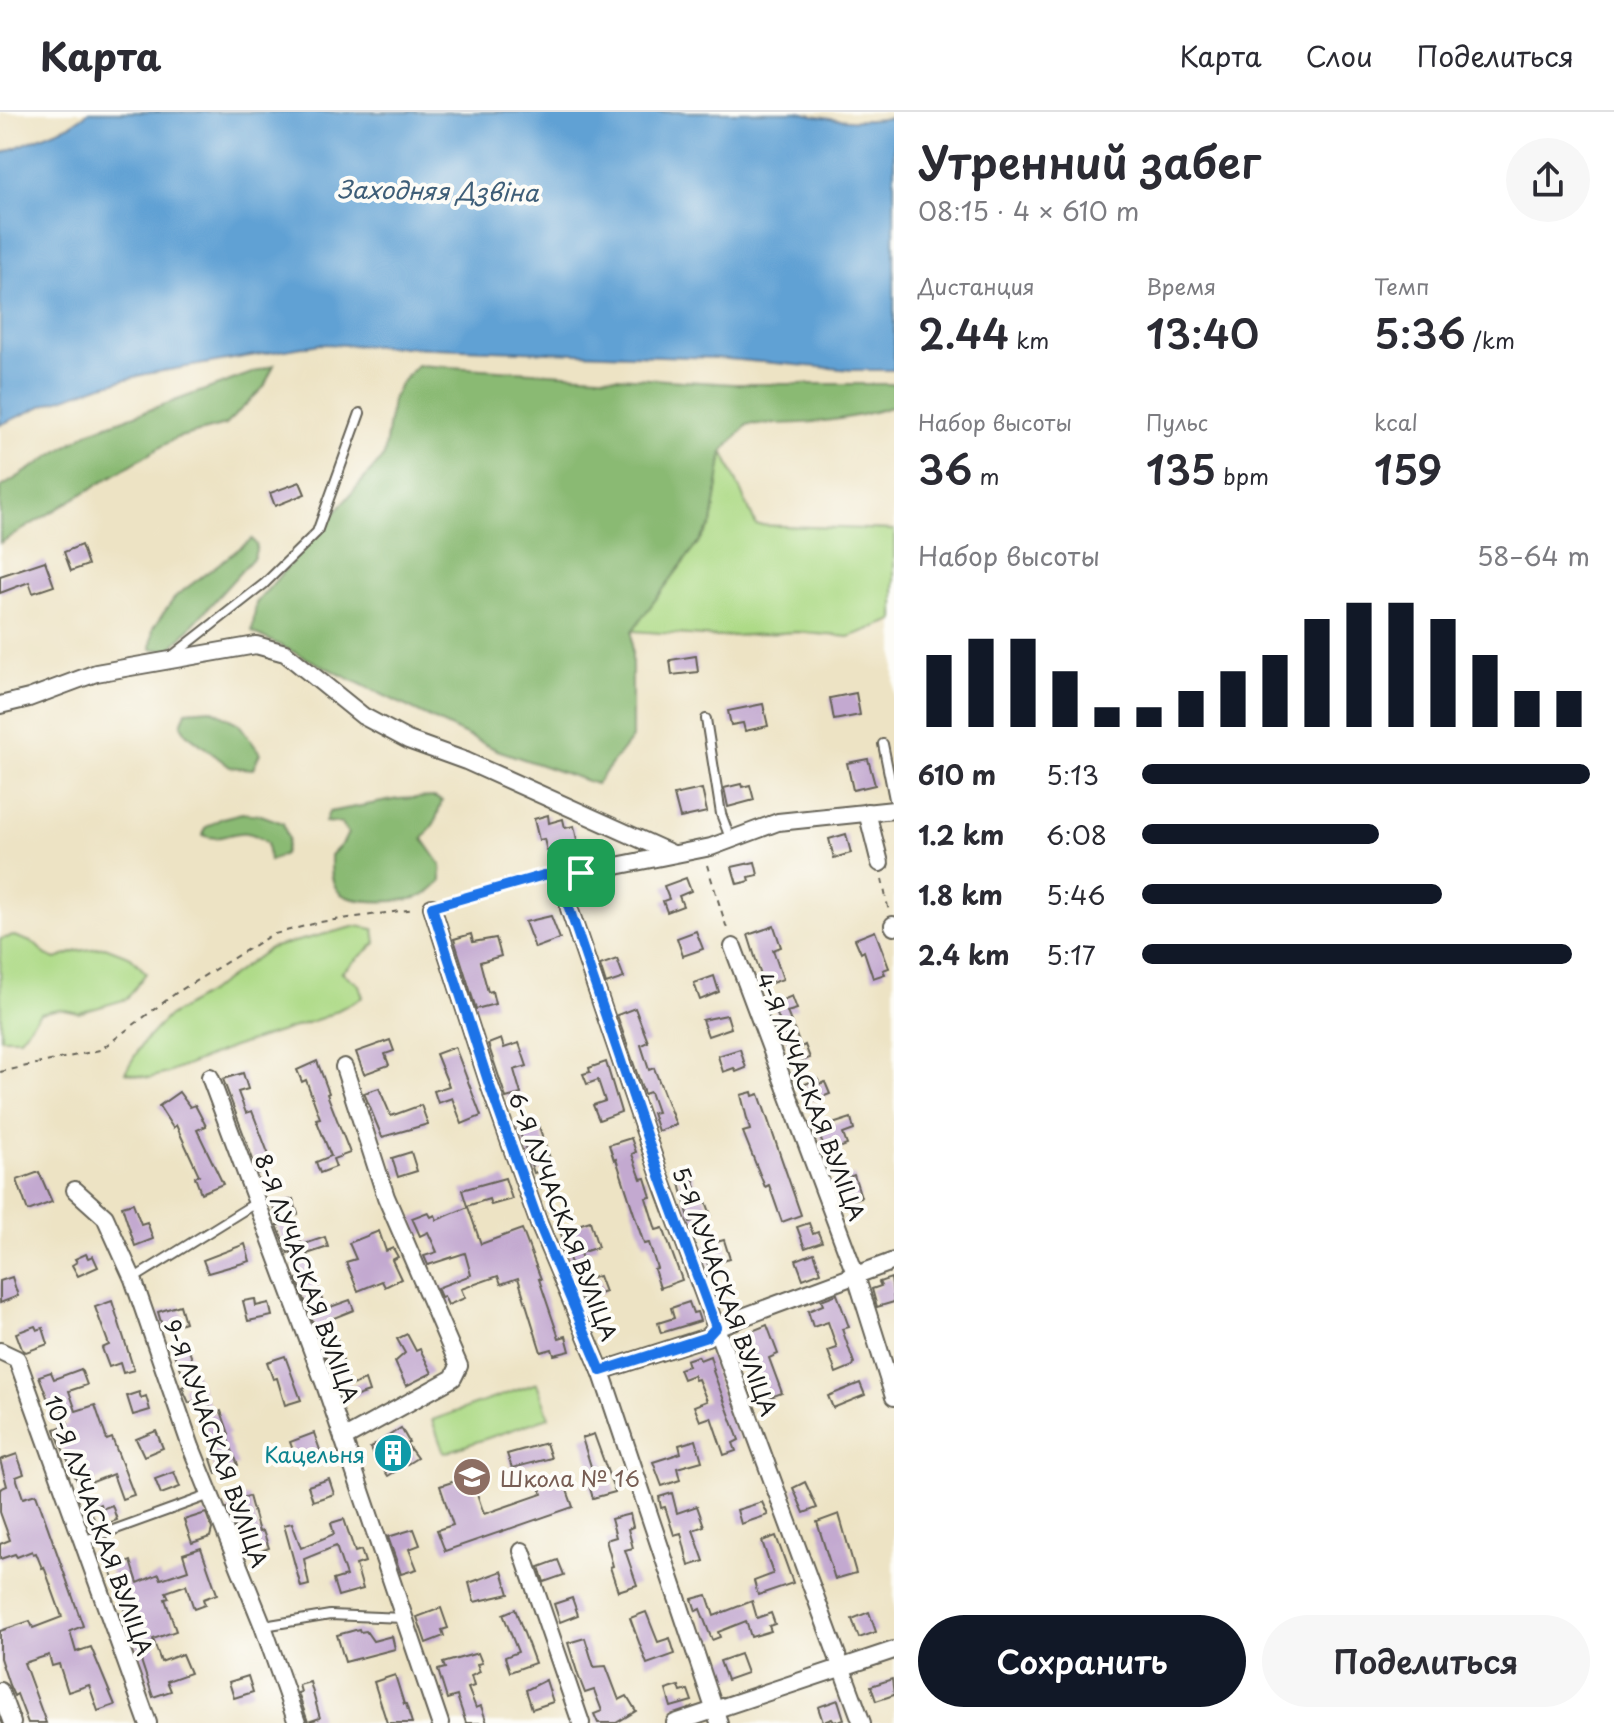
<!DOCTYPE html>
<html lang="ru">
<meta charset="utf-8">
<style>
body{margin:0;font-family:"Playpen Sans",sans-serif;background:#f7f7f7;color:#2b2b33;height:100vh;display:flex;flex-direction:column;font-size:30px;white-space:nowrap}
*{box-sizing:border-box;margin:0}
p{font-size:26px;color:#7c7c81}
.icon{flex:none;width:44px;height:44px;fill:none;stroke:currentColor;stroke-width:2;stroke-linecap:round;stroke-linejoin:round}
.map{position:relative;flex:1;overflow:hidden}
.drawer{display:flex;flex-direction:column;background:#fff;width:720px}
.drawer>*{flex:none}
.pin{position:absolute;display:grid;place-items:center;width:68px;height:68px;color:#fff;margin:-34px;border-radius:16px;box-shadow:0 4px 12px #0006}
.round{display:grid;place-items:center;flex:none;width:84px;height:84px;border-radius:42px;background:#f7f7f7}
.overview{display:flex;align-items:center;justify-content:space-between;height:136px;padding:0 24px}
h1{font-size:44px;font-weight:600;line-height:60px}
.figures{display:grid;grid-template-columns:repeat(3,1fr);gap:12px;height:136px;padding:8px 24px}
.figures div{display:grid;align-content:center}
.figures b{font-size:40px;font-weight:600}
.figures small{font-size:22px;font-weight:400}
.figures p{font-size:22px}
.chart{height:224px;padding:16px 24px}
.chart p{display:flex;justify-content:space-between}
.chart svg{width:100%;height:144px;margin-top:8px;stroke:#111827;stroke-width:6}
.primary-button{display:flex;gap:16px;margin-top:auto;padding:16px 24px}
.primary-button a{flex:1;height:92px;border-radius:48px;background:#111827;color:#fff;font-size:32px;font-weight:600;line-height:92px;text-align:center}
.primary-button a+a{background:#f7f7f7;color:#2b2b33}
ul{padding:0 24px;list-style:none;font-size:26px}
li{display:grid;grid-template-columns:128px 96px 1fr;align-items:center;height:60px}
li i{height:20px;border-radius:10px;background:#111827}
header{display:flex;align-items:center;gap:48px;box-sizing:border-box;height:112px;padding:0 40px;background:#fff;border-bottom:2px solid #e1e1e2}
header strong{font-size:38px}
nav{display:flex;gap:44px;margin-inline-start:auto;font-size:28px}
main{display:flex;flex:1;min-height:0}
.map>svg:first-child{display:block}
.green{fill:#adda86;stroke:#647b51;stroke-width:2}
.forest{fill:#8aba73;stroke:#536b48;stroke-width:2}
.water{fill:#61a1d4;stroke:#3e5e78;stroke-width:2}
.building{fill:#c3a9d0}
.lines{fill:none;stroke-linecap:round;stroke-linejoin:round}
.service-casing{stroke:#656257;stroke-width:12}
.minor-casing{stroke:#656257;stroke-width:20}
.path{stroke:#656257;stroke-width:2;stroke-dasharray:6 6;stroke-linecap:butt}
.service{stroke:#fff;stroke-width:8}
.minor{stroke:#fff;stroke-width:16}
.route-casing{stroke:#fff;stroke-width:16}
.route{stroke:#1a73e8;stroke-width:10}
.labels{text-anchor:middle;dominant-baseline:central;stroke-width:8;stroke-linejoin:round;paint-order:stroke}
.street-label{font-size:22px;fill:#1c1c1c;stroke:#fdfcf7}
.culture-label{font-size:22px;fill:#0d838f;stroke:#fdfcf7;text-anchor:end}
.education-label{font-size:22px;fill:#785e54;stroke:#fdfcf7;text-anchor:start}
.water-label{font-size:24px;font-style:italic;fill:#3e5e78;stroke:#fdfcf7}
</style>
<header>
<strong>Карта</strong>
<nav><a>Карта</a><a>Слои</a><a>Поделиться</a></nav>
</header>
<main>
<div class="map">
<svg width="894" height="1611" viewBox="0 0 894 1611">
<rect width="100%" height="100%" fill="#fdfcf7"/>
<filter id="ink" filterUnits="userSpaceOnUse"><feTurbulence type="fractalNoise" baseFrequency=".0125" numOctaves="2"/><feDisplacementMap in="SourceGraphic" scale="16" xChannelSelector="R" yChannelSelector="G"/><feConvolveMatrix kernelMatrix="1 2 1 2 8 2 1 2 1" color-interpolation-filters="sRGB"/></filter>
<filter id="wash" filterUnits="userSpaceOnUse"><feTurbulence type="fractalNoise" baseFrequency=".006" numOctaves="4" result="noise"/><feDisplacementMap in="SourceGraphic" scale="32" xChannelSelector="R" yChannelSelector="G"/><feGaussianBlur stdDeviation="1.8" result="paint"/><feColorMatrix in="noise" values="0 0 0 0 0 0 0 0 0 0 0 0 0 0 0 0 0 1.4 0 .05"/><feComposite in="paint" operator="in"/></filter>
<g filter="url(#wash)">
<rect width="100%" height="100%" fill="#ede3c4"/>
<g class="green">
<polygon points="723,339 756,413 894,418 894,508 849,525 796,520 717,525 632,519 712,412"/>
<polygon points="357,814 374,817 376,831 342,860 359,873 363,885 325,905 233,935 168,961 149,966 125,960 142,932 166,906 209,880 270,836"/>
<polygon points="14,824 34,831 46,843 56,847 78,839 105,835 131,845 146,861 127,887 79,901 59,897 40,901 20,926 1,926 0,827"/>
<polygon points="537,1271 549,1305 444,1341 432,1308"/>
</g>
<g class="forest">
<polygon points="274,253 264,275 225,313 176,326 0,431 0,376 91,319"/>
<path d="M417,253l317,19h160v22c-48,16 -95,19 -146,18l-25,27 -11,73 -80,107v107l-36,46 -99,-34 -245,-118 4,-29 128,-147 8,-56 8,-16z"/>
<polygon points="252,427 257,434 254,445 170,538 151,537 153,516 176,484"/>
<polygon points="211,597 239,612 260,641 253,657 230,655 186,621 181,613 186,599"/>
<path d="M434,685l8,4 -7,21 -12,17 18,26v17c-4,3 -9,9 -14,12 -15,9 -78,12 -89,-3 -8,-10 -7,-25 -7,-36l12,-12 5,-10 -7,-10 -16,-1 4,-10 69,-13z"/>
<path d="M242,701l19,2 22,8 5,16 -4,15 -15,7 -2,-18c-29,-24 -42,3 -64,-8l2,-7 17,-10z"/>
</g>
<path class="water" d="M89,0h709c33,7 62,12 96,5v253h-42l-136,-12 -396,-14 -174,30 -47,12 -57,20 -42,19v-271l70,-29z"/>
<g id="blocks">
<g class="building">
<polygon points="300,370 305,382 275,394 270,381"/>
<polygon points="81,433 88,453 71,459 64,440"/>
<polygon points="45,449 54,474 33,481 29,470 0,481 0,464"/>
<polygon points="696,544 698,560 672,563 670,548"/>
<polygon points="856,581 860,603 834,608 830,586"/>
<polygon points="763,592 768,614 745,619 743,611 731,613 728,599"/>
<polygon points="868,647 875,673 853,678 847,651"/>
<polygon points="741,672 742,675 750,673 754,688 728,695 724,676"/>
<polygon points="702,677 707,700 680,706 674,683"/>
<polygon points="548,703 549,711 563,707 565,716 574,714 578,732 547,739 544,727 539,728 534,707"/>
<polygon points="846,722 851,741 834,746 829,727"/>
<polygon points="755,750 758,763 749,765 750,769 737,772 732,755"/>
<polygon points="686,766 691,779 679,784 683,794 667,800 663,789 669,787 664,774"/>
<polygon points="551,804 560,827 535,836 525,810"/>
<polygon points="774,814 781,835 773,838 783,867 772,871 771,867 763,870 748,823"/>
<polygon points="696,819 703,837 683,844 677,826"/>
<polygon points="875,819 889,856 883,858 885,862 873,866 864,839 861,841 855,827"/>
<polygon points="471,822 473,830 496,826 501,844 480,850 488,880 492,879 495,892 476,897 454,827"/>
<polygon points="617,847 624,866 606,872 600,853"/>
<polygon points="714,864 719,880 700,888 694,871"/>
<polygon points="792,884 797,897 787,900 801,935 805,933 810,946 796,951 784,921 778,923 774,913 780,910 773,892"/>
<polygon points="635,896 648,930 641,933 649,958 654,956 676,1013 658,1019 652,1001 657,1000 650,980 644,982 617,903"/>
<polygon points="727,903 731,916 708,924 702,908"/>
<polygon points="501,927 504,936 519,931 527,954 514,958 521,982 506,986 488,932"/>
<polygon points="390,928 394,939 385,942 389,953 364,962 356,940"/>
<polygon points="455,935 481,1004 462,1012 452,986 438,991 434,979 449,974 436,942"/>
<polygon points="740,937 746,956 736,960 734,956 723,960 718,944"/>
<polygon points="317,949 329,981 327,982 350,1041 333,1047 336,1055 320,1061 316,1050 331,1044 316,1007 320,1006 306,968 302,970 297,958"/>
<polygon points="606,950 621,1000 599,1008 593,993 605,989 598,968 587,972 583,962 590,960 589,956"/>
<polygon points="243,961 248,977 238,980 246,1001 252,999 273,1054 258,1061 223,967"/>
<polygon points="818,967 819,972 825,970 830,982 812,989 805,972"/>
<polygon points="379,976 391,1004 421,993 428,1012 382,1025 364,981"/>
<polygon points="179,980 190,995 195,993 206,1014 197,1018 223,1072 201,1081 195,1065 199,1063 176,1013 173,1016 159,994"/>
<polygon points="752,980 753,984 759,982 801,1103 782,1110 769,1073 765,1075 743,1020 750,1018 741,983"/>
<polygon points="851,1006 854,1018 843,1022 847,1033 826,1041 817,1017"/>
<polygon points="537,1009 553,1055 534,1061 518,1015"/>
<polygon points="631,1026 636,1040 632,1042 641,1067 645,1066 651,1085 646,1086 656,1118 663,1116 682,1168 660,1176 654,1157 657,1156 649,1131 644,1132 616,1047 614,1048 609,1033"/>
<polygon points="411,1040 417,1059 398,1065 392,1046"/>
<polygon points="690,1056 699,1086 704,1084 711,1103 690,1110 677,1060"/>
<polygon points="39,1060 52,1090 28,1099 17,1068"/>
<polygon points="854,1063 861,1085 846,1091 838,1069"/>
<polygon points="505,1066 512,1087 491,1093 489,1087 467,1094 462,1078"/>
<polygon points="293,1087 298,1102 292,1105 302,1133 325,1125 328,1135 307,1142 325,1197 350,1188 354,1198 331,1207 350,1274 365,1268 369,1280 342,1289 297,1167 302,1165 291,1140 288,1141 277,1113 279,1113 273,1094"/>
<polygon points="133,1091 141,1112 147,1110 153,1127 135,1134 122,1094"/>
<polygon points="468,1095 481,1132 522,1117 541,1167 539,1167 559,1226 566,1224 570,1239 554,1243 552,1237 541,1240 518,1166 501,1172 498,1164 461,1177 465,1186 448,1193 444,1184 441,1185 437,1176 471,1163 465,1141 428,1153 424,1144 437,1140 428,1120 420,1124 412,1106 428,1100 431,1105 435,1103 437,1108"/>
<polygon points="590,1109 598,1135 580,1141 588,1167 599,1164 605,1180 583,1187 561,1122 579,1117 578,1113"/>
<polygon points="809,1111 813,1122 818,1120 822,1130 805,1136 797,1115"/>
<polygon points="379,1119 386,1139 393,1136 398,1145 392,1148 401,1167 385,1175 382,1169 358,1179 346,1150 356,1147 349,1131"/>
<polygon points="724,1128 730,1147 708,1153 702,1134"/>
<polygon points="245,1132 250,1149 208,1161 203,1148"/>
<polygon points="814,1141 821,1160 803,1167 796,1148"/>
<polygon points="86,1142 88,1146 93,1144 98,1155 78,1164 72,1153 77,1150 75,1147"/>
<polygon points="12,1165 18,1184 0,1191 0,1169"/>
<polygon points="891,1166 894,1190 877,1195 872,1177 881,1174 879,1170"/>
<polygon points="837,1182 849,1215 842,1217 854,1251 853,1254 836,1261 828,1239 837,1236 828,1210 813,1215 808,1199 823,1193 821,1188"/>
<polygon points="255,1187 256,1194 269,1191 272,1204 248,1209 243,1189"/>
<polygon points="112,1189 134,1258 123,1261 120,1251 109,1255 102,1236 109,1233 95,1195"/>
<polygon points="689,1190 693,1201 697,1200 700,1209 661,1221 658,1211 674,1206 671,1196"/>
<polygon points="180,1193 185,1210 163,1217 158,1200"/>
<polygon points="767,1213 778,1242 769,1246 782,1281 760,1289 737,1225"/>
<polygon points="35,1214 37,1218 43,1216 48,1232 26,1240 22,1237 16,1221"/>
<polygon points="407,1222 416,1239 420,1237 432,1261 406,1274 395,1250 405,1241 397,1227"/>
<polygon points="186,1230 192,1247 190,1248 213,1302 221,1299 229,1322 226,1323 238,1353 216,1362 211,1347 216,1345 197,1288 189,1291 182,1275 188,1272 171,1236"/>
<polygon points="285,1244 301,1288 285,1293 277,1266 273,1267 267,1250"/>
<polygon points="698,1244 700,1248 710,1244 714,1258 713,1259 739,1328 733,1331 736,1339 724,1343 711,1305 700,1309 694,1294 707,1289 698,1267 695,1268 693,1263 683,1267 679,1257 688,1254 686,1248"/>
<polygon points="81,1257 87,1273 69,1279 76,1299 95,1293 107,1328 112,1326 134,1383 122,1387 113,1362 80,1375 60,1331 55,1317 68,1312 59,1290 50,1293 39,1264 51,1260 54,1267"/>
<polygon points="860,1271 865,1283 833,1296 828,1284"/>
<polygon points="139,1280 141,1286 146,1284 150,1298 133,1303 127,1284"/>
<polygon points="401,1316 409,1330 406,1331 417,1346 388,1364 370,1336"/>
<polygon points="156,1319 163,1336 144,1344 136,1327"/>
<polygon points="314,1321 321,1341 297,1349 290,1330"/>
<polygon points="594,1322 615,1380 593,1386 587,1367 594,1364 582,1326"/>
<polygon points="696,1328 702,1349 677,1356 680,1368 662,1374 653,1350 681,1341 679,1333"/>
<polygon points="546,1331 551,1346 512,1356 507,1342"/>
<polygon points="17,1342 24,1362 16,1365 23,1386 36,1382 83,1514 70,1519 76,1540 91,1535 115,1593 98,1599 89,1573 68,1580 59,1552 52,1554 49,1543 24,1551 46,1611 28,1611 17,1582 14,1584 9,1573 0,1546 0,1519 30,1509 33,1516 62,1505 44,1455 42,1456 36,1441 33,1442 32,1439 17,1445 15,1442 0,1447 0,1432 10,1428 0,1400 0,1377 7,1374 0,1348"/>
<polygon points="174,1360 180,1375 161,1382 155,1367"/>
<polygon points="471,1364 484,1402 542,1382 540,1376 563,1367 573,1395 445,1439 437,1418 453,1413 440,1374"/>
<polygon points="329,1367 334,1382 313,1389 308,1374"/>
<polygon points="805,1370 817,1396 804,1401 793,1376"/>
<polygon points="672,1381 677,1401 697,1394 704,1414 693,1418 704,1449 689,1454 681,1421 674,1423 665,1395 661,1396 659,1385"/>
<polygon points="249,1384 259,1420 263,1419 269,1436 247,1444 227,1396 236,1394 235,1388"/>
<polygon points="762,1390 768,1403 741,1412 737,1398"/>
<polygon points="100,1392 102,1397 112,1393 117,1408 97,1415 90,1396"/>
<polygon points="206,1401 212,1417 210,1425 192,1431 184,1408"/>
<polygon points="630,1402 633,1415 628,1417 633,1436 625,1438 637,1473 618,1479 610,1455 613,1454 606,1428 616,1425 611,1407"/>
<polygon points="839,1402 856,1461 835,1467 817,1410"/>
<polygon points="344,1407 355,1440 361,1438 365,1450 356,1453 363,1477 338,1484 333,1468 346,1464 336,1434 304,1447 309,1473 301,1475 284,1413 292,1411 301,1436 334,1422 331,1411"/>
<polygon points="414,1417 420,1433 409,1437 417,1457 401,1462 388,1425"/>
<polygon points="776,1424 793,1471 758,1483 754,1469 773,1462 762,1429"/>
<polygon points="201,1436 217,1482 203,1487 205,1493 194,1497 186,1473 166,1480 169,1486 165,1487 176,1519 153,1527 161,1550 182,1542 190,1561 167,1569 171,1579 153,1585 124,1497 128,1495 127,1492 133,1490 124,1467 115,1471 110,1457 131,1449 138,1471 159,1462 161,1467 188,1458 183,1442"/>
<polygon points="558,1448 564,1463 544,1470 539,1455"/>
<polygon points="502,1459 509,1482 474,1490 469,1471"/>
<polygon points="707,1483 714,1504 752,1489 757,1506 771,1501 775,1512 769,1514 771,1519 751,1525 746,1509 718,1520 720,1525 712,1528 700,1497 696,1499 692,1487"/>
<polygon points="572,1486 578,1503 560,1510 554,1492"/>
<polygon points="441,1496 448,1516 442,1518 444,1524 426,1531 417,1505"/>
<polygon points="515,1497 535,1551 510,1560 505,1545 518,1540 503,1502"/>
<polygon points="646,1500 658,1530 670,1526 675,1542 647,1552 630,1506"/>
<polygon points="869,1500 876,1520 859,1526 852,1507"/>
<polygon points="359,1517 360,1520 366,1519 373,1529 392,1524 395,1537 345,1550 337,1523"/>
<polygon points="585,1526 594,1555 606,1554 619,1588 627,1584 636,1599 616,1611 598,1611 594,1602 602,1599 594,1578 585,1581 578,1563 568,1531"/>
<polygon points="478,1541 482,1551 477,1552 480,1560 471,1564 474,1574 468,1576 476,1596 481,1594 487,1611 466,1611 457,1584 447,1587 438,1558 445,1556 443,1551"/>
<polygon points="740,1542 747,1561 727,1568 720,1549"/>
<polygon points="395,1563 404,1592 406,1592 412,1611 387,1611 374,1570"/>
<polygon points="248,1564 253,1580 234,1586 229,1570"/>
<polygon points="892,1567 894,1583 876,1589 871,1574"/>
<polygon points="546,1568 553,1590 532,1597 526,1578"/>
<polygon points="310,1570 320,1606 308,1610 298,1581 301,1580 299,1573"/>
<polygon points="679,1574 681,1580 688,1578 692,1589 671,1595 666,1578"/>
<polygon points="838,1588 844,1607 834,1610 832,1607 823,1610 818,1595"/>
</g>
</g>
</g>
<g filter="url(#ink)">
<use href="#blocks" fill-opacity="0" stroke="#656257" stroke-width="2"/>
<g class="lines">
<defs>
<g id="service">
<polyline points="172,544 264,472 317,420 360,301"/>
<polyline points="706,607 721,702 730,726"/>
<polyline points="883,632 894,687"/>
<polyline points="432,795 544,763 579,761"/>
<polyline points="133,1167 257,1090"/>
<polyline points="83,1429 210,1383"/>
<polyline points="264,1514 330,1503 403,1506"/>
</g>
<g id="minor">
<polyline points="0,593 29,586 96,561 256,533 285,541 363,604 408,628 466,649 673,742"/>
<polyline points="867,700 880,751"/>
<polyline points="432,795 488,969 539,1112 601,1259 719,1611"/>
<polyline points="893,813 894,815"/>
<polyline points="733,835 856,1164 894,1285"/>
<polyline points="210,965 325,1273 440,1611"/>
<polyline points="75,1078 105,1105 133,1167 191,1335 263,1514 297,1611"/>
<polyline points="0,1239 17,1247 148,1611"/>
<polyline points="601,1259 707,1225 716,1215 894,1149"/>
<polyline points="343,1327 453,1266 459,1254 386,1085 344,955"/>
<polyline points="522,1439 581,1611"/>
<polyline points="0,1579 12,1611"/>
<polyline points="675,1611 894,1538"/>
<polyline points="862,1611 660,1064 569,796 569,781 581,761 711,735 778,710 894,698"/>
</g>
</defs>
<use href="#service" class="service-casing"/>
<use href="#minor" class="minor-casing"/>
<g class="path">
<polyline points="707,753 728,820"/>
<polyline points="882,767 889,800"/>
<polyline points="0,960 100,938 176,881 271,823 320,810 415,797"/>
</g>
<use href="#service" class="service"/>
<use href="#minor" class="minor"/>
</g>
</g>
<g class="lines" filter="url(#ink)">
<defs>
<polygon id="route" points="581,761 569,781 569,796 660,1064 716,1215 707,1225 601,1259 539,1112 488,969 432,795 544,763"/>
</defs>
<use href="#route" class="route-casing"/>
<use href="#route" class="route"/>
</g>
<defs>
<symbol id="building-disc" viewBox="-11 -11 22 22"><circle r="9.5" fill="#0f9aa8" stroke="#fdfcf7"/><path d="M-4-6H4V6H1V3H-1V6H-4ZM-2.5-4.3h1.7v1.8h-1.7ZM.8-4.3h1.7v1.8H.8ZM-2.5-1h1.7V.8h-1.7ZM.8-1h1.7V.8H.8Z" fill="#fff"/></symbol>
<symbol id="school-disc" viewBox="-11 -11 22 22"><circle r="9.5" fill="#8d6e63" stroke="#fdfcf7"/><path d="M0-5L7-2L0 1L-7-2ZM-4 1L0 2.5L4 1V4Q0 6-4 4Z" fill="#fff"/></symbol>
</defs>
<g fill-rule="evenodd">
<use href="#building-disc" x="371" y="1319" width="44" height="44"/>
<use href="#school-disc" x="450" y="1343" width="44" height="44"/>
</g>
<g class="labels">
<g class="street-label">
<text transform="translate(812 984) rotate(69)">4-Я ЛУЧАСКАЯ ВУЛІЦА</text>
<text transform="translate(564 1104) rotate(69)">6-Я ЛУЧАСКАЯ ВУЛІЦА</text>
<text transform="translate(308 1166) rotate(70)">8-Я ЛУЧАСКАЯ ВУЛІЦА</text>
<text transform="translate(726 1179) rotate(70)">5-Я ЛУЧАСКАЯ ВУЛІЦА</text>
<text transform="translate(217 1331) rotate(70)">9-Я ЛУЧАСКАЯ ВУЛІЦА</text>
<text transform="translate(100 1413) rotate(70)">10-Я ЛУЧАСКАЯ ВУЛІЦА</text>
</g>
<g class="culture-label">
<text x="365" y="1341">Кацельня</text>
</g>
<g class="education-label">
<text x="500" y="1365">Школа № 16</text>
</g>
<g class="water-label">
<text transform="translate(438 78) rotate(1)">Заходняя Дзвіна</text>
</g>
</g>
</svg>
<div class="pin" style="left:581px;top:761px;background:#1e9e55"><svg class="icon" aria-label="arrive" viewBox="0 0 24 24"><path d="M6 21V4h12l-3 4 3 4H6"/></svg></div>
</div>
<section class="drawer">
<div class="overview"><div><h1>Утренний забег</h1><p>08:15 · 4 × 610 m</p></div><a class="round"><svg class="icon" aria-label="share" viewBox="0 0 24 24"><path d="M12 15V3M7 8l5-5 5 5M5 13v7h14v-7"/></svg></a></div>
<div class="figures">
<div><p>Дистанция</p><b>2.44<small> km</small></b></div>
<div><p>Время</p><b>13:40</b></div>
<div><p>Темп</p><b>5:36<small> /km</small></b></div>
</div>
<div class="figures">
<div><p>Набор высоты</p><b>36<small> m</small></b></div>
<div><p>Пульс</p><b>135<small> bpm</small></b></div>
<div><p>kcal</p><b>159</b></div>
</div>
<div class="chart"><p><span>Набор высоты</span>58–64 m</p>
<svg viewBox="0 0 160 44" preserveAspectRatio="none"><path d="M5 44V22M15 44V17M25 44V17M35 44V27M45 44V38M55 44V38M65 44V33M75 44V27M85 44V22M95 44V11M105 44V6M115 44V6M125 44V11M135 44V22M145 44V33M155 44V33"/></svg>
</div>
<ul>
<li><b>610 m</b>5:13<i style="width:100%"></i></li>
<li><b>1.2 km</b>6:08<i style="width:53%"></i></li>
<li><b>1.8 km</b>5:46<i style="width:67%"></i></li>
<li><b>2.4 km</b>5:17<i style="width:96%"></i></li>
</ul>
<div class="primary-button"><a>Сохранить</a><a>Поделиться</a></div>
</section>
</main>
